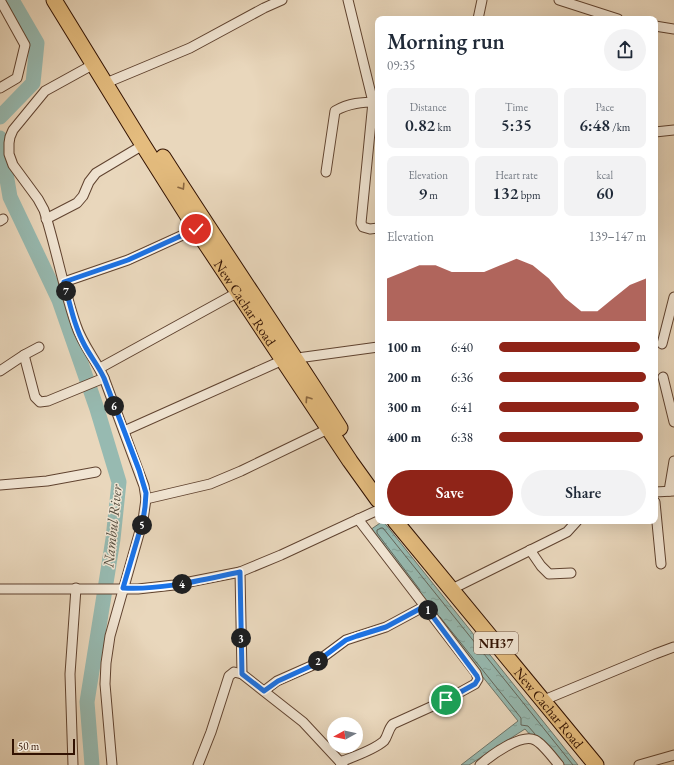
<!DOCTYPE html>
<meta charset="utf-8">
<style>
body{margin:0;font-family:"EB Garamond",serif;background:#f2f2f3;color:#1f2937;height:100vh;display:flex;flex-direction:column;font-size:15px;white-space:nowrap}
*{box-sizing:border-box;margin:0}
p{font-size:13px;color:#747a83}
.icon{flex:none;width:22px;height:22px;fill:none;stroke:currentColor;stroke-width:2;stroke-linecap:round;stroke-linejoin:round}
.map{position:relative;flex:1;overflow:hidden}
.drawer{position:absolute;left:375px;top:16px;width:283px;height:508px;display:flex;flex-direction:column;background:#fff;border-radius:8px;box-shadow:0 4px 16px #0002}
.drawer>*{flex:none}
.needle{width:26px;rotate:262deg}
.fabs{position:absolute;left:327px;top:717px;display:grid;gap:8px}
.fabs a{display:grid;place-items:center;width:36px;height:36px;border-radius:50%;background:#fff;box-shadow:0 4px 16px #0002;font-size:20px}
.scale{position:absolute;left:12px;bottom:10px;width:63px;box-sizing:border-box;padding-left:4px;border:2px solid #321202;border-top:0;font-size:11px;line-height:14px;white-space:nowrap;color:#321202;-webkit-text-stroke:3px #f1e5d3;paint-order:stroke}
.pin{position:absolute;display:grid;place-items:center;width:34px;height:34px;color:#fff;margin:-17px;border:2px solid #fff;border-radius:50%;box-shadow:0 1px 4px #0007}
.km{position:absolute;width:20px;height:20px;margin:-10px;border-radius:50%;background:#222;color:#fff;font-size:11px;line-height:20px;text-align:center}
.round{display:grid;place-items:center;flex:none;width:42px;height:42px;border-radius:21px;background:#f2f2f3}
.headline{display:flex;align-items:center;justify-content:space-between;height:68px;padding:0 12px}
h1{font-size:22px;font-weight:600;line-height:30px}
.figures{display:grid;grid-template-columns:repeat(3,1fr);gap:6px;height:68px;padding:4px 12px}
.figures div{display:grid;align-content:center;border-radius:8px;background:#f2f2f3;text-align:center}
.figures b{font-size:17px;font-weight:600}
.figures small{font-size:11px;font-weight:400}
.figures p{font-size:11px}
.chart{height:112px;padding:8px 12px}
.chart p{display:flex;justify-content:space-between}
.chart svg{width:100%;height:72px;margin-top:4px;fill:#8f2418;opacity:.7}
.button{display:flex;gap:8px;margin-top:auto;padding:8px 12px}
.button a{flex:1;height:46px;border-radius:24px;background:#8f2418;color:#fff;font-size:16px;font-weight:600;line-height:46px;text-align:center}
.button a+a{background:#f2f2f3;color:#1f2937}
ul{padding:0 12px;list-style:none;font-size:13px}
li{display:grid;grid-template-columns:64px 48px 1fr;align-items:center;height:30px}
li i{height:10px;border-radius:5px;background:#8f2418}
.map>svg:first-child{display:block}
.water{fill:url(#water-ripples);stroke:#6f776b}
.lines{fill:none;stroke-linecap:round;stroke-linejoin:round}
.shore{stroke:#64665a;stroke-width:1}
.river{stroke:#97bab1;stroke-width:15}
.minor-casing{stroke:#604330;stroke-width:11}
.trunk-casing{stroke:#321202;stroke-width:17}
.minor{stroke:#f1e5d3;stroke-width:9}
.trunk{stroke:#e4bc7e;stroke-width:15}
.oneway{stroke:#8b6740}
.route-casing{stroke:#fff;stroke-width:8}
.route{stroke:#1a73e8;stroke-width:5}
.labels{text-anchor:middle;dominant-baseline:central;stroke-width:3;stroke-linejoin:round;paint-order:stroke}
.shield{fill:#f1e5d3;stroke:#6b5141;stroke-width:1}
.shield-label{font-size:13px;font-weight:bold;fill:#321202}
.street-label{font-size:14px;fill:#321202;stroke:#f1e5d3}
.water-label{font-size:15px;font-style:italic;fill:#554d3f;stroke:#f1e5d3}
</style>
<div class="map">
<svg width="674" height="765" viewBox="0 0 674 765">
<defs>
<pattern id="water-ripples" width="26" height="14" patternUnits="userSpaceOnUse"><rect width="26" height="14" fill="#97bab1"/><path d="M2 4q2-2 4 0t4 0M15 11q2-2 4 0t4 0" fill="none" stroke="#839f97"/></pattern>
</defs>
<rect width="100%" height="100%" fill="#e9d7bc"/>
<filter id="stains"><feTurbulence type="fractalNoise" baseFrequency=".005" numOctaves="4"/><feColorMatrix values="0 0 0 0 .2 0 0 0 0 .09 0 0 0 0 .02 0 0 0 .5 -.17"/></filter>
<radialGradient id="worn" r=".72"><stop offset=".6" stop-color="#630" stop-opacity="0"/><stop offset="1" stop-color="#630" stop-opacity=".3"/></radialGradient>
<polygon class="water" points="383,521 578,765 556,765 525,729 469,765 461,765 518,721 426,606 370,530"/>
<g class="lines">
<g class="shore">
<polyline points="420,590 377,533 377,530 381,528 383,528 573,765"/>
<polyline points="440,617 521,718 521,725 528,726 535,734"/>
</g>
<g class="river">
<polyline points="0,117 33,83 37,43 12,0"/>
<polyline points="0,138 10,197 59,300 97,409 119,482 113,539 87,702 92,765"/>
</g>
<defs>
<g id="minor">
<polyline points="348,0 373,102 361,223 363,227 370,229 378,228"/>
<polyline points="559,0 618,19"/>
<polyline points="478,19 482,0"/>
<polyline points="655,26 674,29"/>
<path d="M94,64l-49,27 -32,39 -3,7 -1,6v11l4,11 25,34 6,11c12,38 19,77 32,115 6,19 20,35 28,53l40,108 2,13 -3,21 -33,116 -4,27 -1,21 7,81"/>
<polyline points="106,83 190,48 264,8 282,0"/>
<polyline points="0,88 17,78 25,45 0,0"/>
<polyline points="655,132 674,130"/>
<path d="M326,172l9,-61c14,-8 27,-9 43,-9"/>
<polyline points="46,219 77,203 83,196 89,182 96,173 143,145"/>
<polyline points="0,221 3,219"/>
<polyline points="64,282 128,260 196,229"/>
<polyline points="662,344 674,297"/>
<polyline points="24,355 35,397 40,402 48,401 104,378"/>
<polyline points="100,368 242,290"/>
<polyline points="0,371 24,355 39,347"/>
<polyline points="663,377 674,422"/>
<polyline points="124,431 283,360 378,347"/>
<polyline points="0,485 47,481 96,472"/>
<polyline points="669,491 674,461"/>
<polyline points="655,492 674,491"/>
<polyline points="146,499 210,484 241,471 328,429"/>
<polyline points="655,502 661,564"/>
<polyline points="530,550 541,566 549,574 571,573"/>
<polyline points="240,572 242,674 303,722 343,765"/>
<polyline points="0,589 138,589 174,585 240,572 281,555 378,510"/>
<polyline points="452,589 567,532 577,521"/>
<polyline points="264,691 277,681 311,666 346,640 386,627 425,606"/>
<polyline points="544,700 655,654 674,647"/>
<path d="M340,762c13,-5 34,-12 44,-21 4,-5 4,-12 9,-17l53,-24 29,-16 3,-5 -2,-6 -118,-154"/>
<polyline points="73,765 70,674 76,588"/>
<polyline points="198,765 211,732 229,676 234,672 242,674"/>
<path d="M480,765c10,-9 41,-32 55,-25 8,4 18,18 24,25"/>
<polyline points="639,765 674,755"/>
</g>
<g id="trunk">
<path id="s1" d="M54,0l89,145 53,84 154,232 28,39"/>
<path d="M163,157c58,91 119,180 177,271"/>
<path id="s2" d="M395,521l201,244"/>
</g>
</defs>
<use href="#minor" class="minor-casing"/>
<use href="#trunk" class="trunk-casing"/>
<use href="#minor" class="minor"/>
<use href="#trunk" class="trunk"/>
</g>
<defs><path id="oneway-chevron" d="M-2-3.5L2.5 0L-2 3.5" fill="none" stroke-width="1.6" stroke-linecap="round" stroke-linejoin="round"/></defs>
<g class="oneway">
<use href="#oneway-chevron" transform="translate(182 187) rotate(57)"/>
<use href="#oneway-chevron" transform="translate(308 399) rotate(-124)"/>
</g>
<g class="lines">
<defs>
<path id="route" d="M196,229l-68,31 -64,22c6,22 10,44 21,64 6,11 14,21 19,32l35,92 7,23 -1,14 -2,13 -20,68c40,2 78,-8 117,-16l2,102 22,17 14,-10 33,-15 35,-26 11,-4 29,-9 39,-21 52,70 1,3 -3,5 -29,16"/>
</defs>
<use href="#route" class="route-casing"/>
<use href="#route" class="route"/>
</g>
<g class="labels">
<rect class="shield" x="474" y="632" width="44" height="22" rx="3"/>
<g class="shield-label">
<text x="496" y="643">NH37</text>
</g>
<g class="street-label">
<text stroke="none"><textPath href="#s1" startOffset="358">New Cachar Road</textPath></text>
<text stroke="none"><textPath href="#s2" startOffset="242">New Cachar Road</textPath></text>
</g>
<g class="water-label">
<text transform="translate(112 526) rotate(-84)">Nambul River</text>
</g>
</g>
<rect width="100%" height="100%" filter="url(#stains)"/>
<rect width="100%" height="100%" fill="url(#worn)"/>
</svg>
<div class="fabs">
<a><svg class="needle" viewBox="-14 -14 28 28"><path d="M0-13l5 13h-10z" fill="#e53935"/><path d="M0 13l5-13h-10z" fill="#747a83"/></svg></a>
</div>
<div class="scale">50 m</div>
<div class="pin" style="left:446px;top:700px;background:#1e9e55"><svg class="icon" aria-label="arrive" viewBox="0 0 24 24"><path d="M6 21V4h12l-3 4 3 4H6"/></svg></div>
<div class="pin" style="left:196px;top:229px;background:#d93025"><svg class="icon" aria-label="check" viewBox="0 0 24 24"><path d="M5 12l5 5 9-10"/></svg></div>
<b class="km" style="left:428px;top:610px">1</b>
<b class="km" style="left:318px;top:661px">2</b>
<b class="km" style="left:241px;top:638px">3</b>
<b class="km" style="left:182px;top:584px">4</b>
<b class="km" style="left:142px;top:525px">5</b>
<b class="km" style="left:114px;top:406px">6</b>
<b class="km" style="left:66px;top:291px">7</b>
<section class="drawer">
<div class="headline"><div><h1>Morning run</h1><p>09:35</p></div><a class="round"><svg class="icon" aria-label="share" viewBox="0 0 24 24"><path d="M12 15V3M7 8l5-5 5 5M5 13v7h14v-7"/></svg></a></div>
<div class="figures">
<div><p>Distance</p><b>0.82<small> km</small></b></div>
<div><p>Time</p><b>5:35</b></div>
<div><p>Pace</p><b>6:48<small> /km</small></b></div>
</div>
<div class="figures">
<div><p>Elevation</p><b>9<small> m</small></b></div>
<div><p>Heart rate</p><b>132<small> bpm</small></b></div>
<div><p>kcal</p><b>60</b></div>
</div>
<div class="chart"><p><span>Elevation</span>139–147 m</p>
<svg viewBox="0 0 160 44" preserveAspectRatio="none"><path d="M0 44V18L10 14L20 10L30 10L40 14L50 14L60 14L70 10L80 6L90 10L100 18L110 30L120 38L130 38L140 30L150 22L160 18V44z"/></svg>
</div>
<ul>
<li><b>100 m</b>6:40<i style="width:96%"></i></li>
<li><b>200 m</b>6:36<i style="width:100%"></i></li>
<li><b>300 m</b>6:41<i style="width:95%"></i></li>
<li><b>400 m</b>6:38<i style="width:98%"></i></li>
</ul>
<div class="button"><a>Save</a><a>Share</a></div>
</section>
</div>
